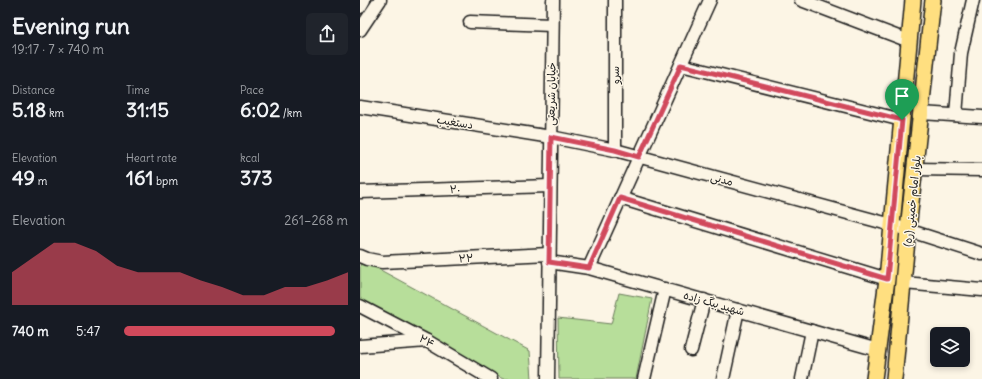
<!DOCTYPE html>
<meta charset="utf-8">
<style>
body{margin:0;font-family:Delius,"Playpen Sans Arabic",sans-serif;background:#20242c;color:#f1f3f6;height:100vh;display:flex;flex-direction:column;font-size:15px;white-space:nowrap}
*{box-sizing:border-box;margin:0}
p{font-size:13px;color:#9ea1a6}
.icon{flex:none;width:22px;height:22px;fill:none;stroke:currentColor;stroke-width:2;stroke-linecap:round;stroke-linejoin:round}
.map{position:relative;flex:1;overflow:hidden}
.details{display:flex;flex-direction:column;background:#171b24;width:360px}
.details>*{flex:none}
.buttons{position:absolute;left:570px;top:327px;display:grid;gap:8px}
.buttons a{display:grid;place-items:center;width:40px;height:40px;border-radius:6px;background:#171b24;box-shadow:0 2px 6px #0003;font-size:20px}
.pin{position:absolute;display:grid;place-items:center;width:34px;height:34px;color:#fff;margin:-41px -17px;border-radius:50% 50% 50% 0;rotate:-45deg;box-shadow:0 0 4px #0007}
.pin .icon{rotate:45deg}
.round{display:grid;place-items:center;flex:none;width:42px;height:42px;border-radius:6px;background:#20242c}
.summary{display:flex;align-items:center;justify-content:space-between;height:68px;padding:0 12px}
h1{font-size:22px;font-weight:700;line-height:30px}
.stats{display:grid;grid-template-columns:repeat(3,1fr);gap:6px;height:68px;padding:4px 12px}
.stats div{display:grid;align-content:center}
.stats b{font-size:20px;font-weight:700}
.stats small{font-size:11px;font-weight:400}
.stats p{font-size:11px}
.chart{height:112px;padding:8px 12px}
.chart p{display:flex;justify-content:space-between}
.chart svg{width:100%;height:72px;margin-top:4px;fill:#d1495b;opacity:.7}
ul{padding:0 12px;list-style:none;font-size:13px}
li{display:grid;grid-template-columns:64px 48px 1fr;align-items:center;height:30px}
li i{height:10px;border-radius:5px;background:#d1495b}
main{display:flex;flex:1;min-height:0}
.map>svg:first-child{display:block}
.green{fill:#b7de9a;stroke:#6a7d5b}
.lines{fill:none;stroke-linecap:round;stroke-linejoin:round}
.minor-casing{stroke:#1c1c1c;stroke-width:15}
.major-casing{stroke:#1c1c1c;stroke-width:18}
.minor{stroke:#fcf5e5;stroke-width:12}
.major{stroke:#ffdf80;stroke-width:15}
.route-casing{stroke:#fff;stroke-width:8}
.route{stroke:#d1495b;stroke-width:5}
.labels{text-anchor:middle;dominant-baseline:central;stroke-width:3;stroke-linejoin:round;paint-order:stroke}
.street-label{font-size:11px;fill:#1c1c1c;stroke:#fcf5e5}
</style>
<main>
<section class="details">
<div class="summary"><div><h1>Evening run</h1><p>19:17 · 7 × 740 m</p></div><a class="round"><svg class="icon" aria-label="share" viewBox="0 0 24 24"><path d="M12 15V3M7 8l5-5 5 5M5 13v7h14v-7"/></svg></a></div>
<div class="stats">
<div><p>Distance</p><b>5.18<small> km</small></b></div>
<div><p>Time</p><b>31:15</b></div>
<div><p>Pace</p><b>6:02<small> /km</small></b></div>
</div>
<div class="stats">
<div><p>Elevation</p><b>49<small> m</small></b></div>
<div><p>Heart rate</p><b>161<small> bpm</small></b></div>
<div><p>kcal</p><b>373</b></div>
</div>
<div class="chart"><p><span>Elevation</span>261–268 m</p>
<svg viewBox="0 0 160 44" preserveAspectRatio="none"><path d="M0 44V24L10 15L20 6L30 6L40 11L50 20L60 24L70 24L80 24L90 29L100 33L110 38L120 38L130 33L140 33L150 29L160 24V44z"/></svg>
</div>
<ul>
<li><b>740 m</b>5:47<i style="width:94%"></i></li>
</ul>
</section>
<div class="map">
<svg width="622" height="379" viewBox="0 0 622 379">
<rect width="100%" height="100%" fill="#fcf5e5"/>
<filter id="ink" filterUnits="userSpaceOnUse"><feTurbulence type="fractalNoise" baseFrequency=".025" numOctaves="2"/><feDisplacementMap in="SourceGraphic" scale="8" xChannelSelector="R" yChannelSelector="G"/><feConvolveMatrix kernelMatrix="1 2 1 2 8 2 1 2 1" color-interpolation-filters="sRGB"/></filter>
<g filter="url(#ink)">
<g class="green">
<polygon points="0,259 170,351 172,379 143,379 0,301"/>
<polygon points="259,293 292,299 276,379 199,379 198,318 251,324"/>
</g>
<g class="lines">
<defs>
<g id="minor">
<polyline points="441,0 549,41"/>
<polyline points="0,7 4,0"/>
<polyline points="110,22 192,25"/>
<polyline points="0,30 20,0"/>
<polyline points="321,65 542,120"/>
<polyline points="0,107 191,137 255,150 532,225 622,254"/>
<polyline points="561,113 622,117"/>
<polyline points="596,115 601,53 613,0"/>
<polyline points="255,150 255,0"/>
<polyline points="555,169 622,170"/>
<polyline points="0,192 190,186"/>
<polyline points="260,198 527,279"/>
<polyline points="0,256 7,259 22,262 189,254"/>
<polyline points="189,262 229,268 518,350"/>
<polyline points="229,268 350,0"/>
<polyline points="544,283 622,290"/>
<polyline points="0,306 67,341 131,379"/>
<polyline points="0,346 67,341"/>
<polyline points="331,350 344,300"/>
<polyline points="188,379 193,0"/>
<polyline points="284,379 305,289"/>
<polyline points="363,379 378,310"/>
<polyline points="442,379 452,331"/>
</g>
<g id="major">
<polyline points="514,379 527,279 553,0"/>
<polyline points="534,379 548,230 573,0"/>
</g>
</defs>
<use href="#minor" class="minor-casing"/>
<use href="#major" class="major-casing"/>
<use href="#minor" class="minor"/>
<use href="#major" class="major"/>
</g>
</g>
<g class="lines" filter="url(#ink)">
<defs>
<polygon id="route" points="321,65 542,120 527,279 260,198 229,268 189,262 191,137 255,150 279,157"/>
</defs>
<use href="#route" class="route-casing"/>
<use href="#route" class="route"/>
</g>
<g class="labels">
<g class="street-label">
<text transform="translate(255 75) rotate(-90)">سرو</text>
<text transform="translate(191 94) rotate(-89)">خیابان شریعتی</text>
<text transform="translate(95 122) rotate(9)">دستغیب</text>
<text transform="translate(362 179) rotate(15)">مدنی</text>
<text transform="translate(95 189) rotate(-2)">۲۰</text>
<text transform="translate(552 201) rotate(-84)">بلوار امام خمینی (ره)</text>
<text transform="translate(106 258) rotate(-3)">۲۲</text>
<text transform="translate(354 303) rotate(16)">شهید بیگ زاده</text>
<text transform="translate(67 341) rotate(29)">۲۴</text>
</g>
</g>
</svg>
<div class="buttons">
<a><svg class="icon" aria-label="layers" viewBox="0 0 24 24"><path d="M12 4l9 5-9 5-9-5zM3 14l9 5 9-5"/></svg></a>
</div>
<div class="pin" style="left:542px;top:120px;background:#1e9e55"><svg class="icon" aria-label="arrive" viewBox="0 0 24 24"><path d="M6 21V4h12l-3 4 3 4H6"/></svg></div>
</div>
</main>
